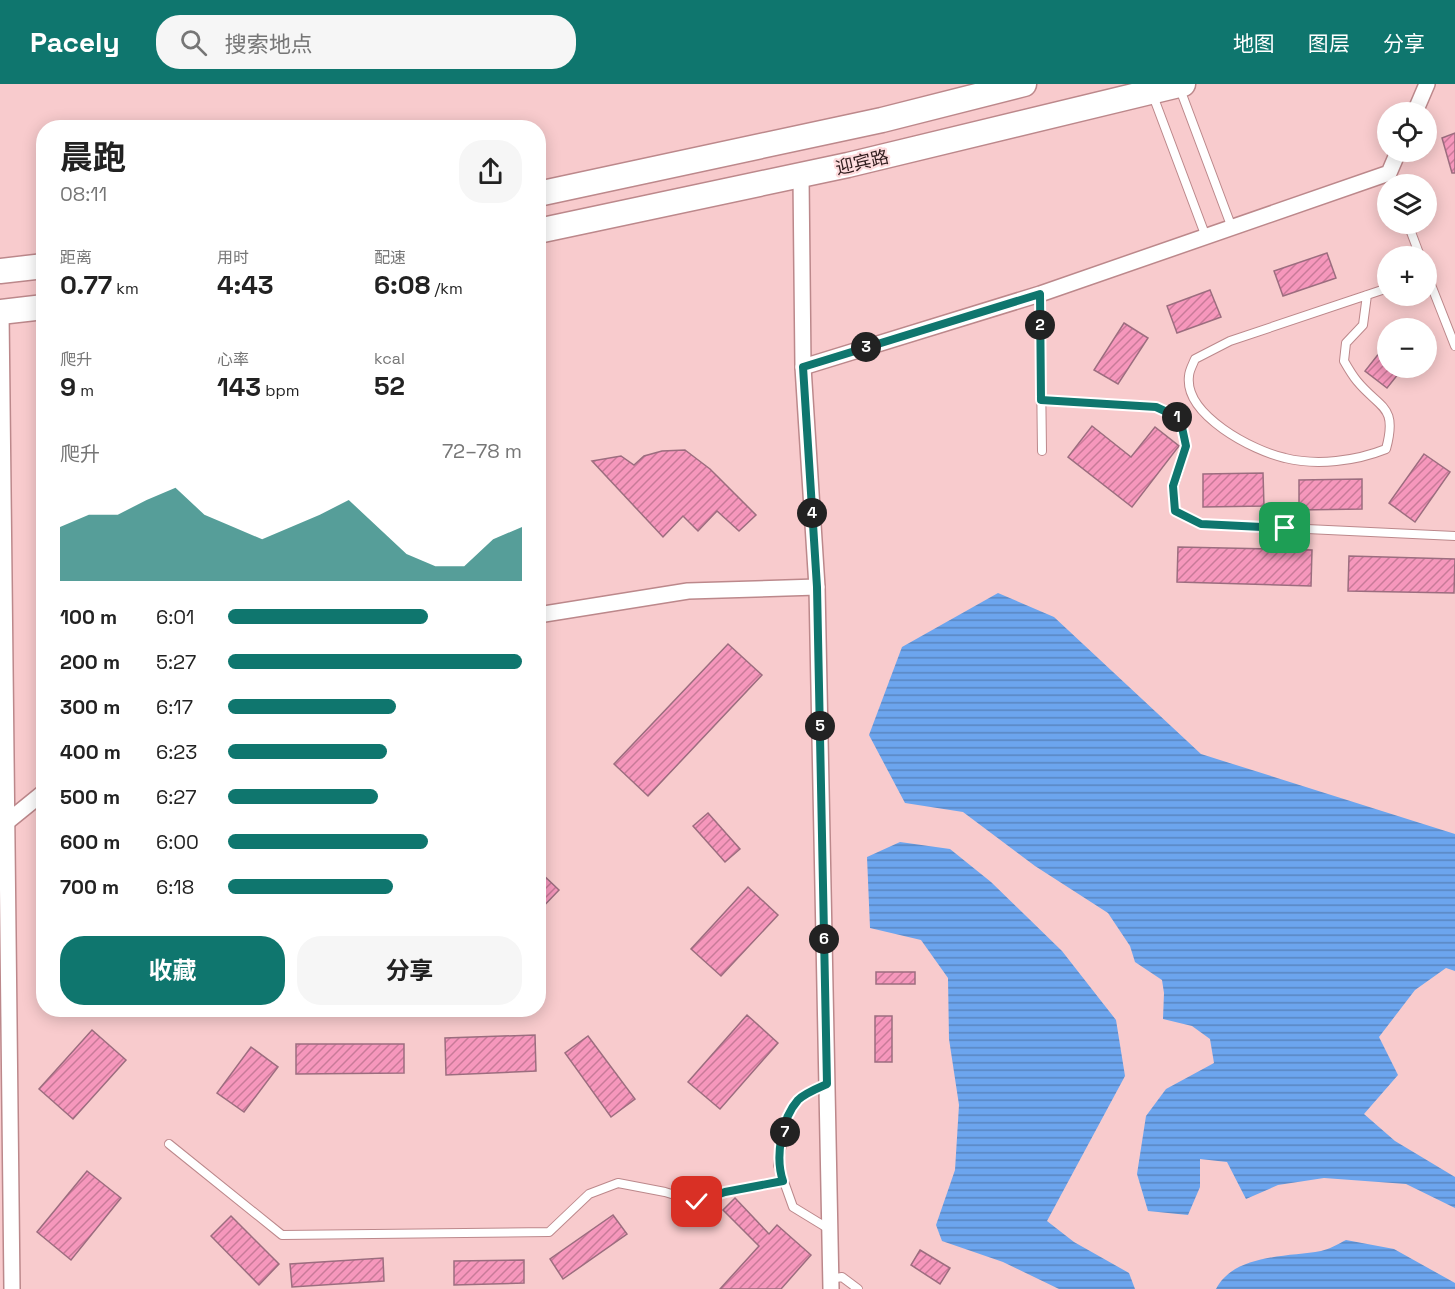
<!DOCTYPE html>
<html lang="zh">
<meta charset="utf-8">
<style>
body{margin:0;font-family:"Space Grotesk","Noto Sans SC",sans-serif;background:#f6f6f6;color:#222;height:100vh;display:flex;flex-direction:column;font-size:22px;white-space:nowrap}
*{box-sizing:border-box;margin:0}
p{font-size:20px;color:#767676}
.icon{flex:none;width:33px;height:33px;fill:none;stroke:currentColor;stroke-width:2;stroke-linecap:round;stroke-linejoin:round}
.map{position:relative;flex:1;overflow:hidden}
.side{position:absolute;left:36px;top:36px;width:510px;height:897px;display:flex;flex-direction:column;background:#fff;border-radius:24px;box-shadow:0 3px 15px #0003}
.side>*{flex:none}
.tools{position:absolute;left:1377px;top:18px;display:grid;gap:12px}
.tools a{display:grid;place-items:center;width:60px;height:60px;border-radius:50%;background:#fff;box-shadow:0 3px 15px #0003;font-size:30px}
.pin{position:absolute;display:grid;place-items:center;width:51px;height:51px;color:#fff;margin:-26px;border-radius:12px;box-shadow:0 3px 9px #0006}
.km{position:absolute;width:30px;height:30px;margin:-15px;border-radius:50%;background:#222;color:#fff;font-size:16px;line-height:30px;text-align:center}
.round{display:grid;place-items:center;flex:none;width:63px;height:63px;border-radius:24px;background:#f6f6f6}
.head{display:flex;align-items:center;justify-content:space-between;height:102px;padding:0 24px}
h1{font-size:33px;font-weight:700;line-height:45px}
.stats{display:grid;grid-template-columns:repeat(3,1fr);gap:9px;height:102px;padding:6px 24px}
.stats div{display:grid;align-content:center}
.stats b{font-size:26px;font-weight:700}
.stats small{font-size:16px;font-weight:400}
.stats p{font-size:16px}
.chart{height:168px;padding:12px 24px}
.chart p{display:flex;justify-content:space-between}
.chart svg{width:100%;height:108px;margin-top:6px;fill:#0f766e;opacity:.7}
.cta{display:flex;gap:12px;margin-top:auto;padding:12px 24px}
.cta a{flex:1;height:69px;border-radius:24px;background:#0f766e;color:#fff;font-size:24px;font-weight:700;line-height:69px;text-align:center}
.cta a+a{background:#f6f6f6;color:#222}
ul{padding:0 24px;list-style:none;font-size:20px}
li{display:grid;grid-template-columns:96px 72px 1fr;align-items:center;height:45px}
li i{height:15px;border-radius:8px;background:#0f766e}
header{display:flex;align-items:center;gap:36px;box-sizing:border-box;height:84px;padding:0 30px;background:#0f766e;color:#fff}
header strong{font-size:28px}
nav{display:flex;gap:33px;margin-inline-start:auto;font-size:21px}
.search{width:420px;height:54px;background:#f6f6f6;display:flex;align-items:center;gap:15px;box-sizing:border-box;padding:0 21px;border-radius:24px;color:#767676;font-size:22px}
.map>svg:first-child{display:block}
.water{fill:url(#water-rules)}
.building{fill:url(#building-hatch);stroke:#9c6d7f;stroke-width:1.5}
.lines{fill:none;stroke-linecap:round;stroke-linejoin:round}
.service-casing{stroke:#bc888b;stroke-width:10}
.minor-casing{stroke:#bc888b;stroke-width:18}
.trunk-casing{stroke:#bc888b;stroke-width:27}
.service{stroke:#fff;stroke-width:8}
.minor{stroke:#fff;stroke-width:15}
.trunk{stroke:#fff;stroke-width:24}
.route-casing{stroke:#fff;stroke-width:12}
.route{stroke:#0f766e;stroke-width:8}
.labels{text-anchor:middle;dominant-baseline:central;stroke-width:4.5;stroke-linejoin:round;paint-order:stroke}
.street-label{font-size:18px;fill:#2f1b1c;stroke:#fedbdd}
</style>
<header>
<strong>Pacely</strong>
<div class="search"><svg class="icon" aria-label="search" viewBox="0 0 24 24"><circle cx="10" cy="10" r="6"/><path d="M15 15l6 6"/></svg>搜索地点</div>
<nav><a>地图</a><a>图层</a><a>分享</a></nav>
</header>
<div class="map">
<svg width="1455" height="1205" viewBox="0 0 1455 1205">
<defs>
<pattern id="water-rules" width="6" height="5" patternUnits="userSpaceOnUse" patternTransform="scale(1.5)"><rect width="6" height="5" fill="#6ca5ee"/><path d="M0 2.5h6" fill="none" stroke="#5986c0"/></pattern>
<pattern id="building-hatch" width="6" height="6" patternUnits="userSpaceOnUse" patternTransform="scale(1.5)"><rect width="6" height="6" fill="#f697bc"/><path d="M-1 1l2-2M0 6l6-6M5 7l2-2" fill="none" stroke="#c87a98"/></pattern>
</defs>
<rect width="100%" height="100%" fill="#f8cbcd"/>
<g class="water">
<polygon points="998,509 1054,533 1201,670 1455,750 1455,887 1446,884 1415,906 1379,953 1398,991 1364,1030 1395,1057 1455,1093 1455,1124 1406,1100 1324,1094 1278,1101 1246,1115 1227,1078 1200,1075 1200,1103 1188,1131 1148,1127 1137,1090 1146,1032 1166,1005 1214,979 1210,955 1192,942 1163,935 1164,909 1162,896 1135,878 1130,862 1108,829 1035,782 963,728 905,719 869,651 902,563"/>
<polygon points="900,758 950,765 991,798 1062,867 1116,936 1125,992 1047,1137 1074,1158 1129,1189 1135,1205 1059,1205 1003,1178 942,1157 936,1141 955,1086 959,1021 949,955 948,894 921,856 870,844 867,773"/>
<path d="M1346,1156l48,9 61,34v6h-239c18,-35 71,-32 105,-38 9,-2 17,-7 25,-11z"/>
</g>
<g class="building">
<polygon points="1455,49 1455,89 1452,89 1442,54"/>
<polygon points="1327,169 1336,194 1283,212 1274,187"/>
<polygon points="1210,206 1221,233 1177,249 1167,222"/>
<polygon points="1124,239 1148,254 1118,300 1094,286"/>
<polygon points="1388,258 1388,284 1403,284 1387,304 1365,287"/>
<polygon points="1092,342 1131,373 1155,343 1179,362 1132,423 1068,373"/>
<polygon points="685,366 710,385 756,431 739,447 717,427 698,447 683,432 663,453 592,377 621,372 634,381 644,372 662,367"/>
<polygon points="1424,370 1450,388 1415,438 1389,419"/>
<polygon points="1263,389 1264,422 1203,423 1203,390"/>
<polygon points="1362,395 1362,425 1299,426 1299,396"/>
<polygon points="1178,463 1312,466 1311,502 1177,498"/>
<polygon points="1349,472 1455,475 1454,509 1348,507"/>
<polygon points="728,560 762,591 648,712 614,680"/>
<polygon points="708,729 740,765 725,778 693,742"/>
<polygon points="538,786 559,806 538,828"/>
<polygon points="748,803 778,831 721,892 691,865"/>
<rect x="876" y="888" width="39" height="12"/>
<polygon points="747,931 778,959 720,1025 688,998"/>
<rect x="875" y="932" width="17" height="46"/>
<polygon points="92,946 126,976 73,1035 39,1005"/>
<polygon points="535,951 536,987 446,991 445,954"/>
<polygon points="588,952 635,1015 611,1033 565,969"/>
<polygon points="296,960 404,960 404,989 296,990"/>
<polygon points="251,963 278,983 244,1028 217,1009"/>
<polygon points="87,1087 121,1114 71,1176 37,1148"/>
<polygon points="735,1114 769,1150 777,1141 811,1171 781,1205 720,1205 759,1162 723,1126"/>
<polygon points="613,1131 627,1150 563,1195 550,1175"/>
<polygon points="231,1132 279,1180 259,1201 211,1152"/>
<polygon points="920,1166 950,1184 940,1200 911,1181"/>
<polygon points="383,1174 384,1197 292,1203 290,1180"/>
<polygon points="524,1176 524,1199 454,1201 454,1177"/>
</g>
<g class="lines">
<defs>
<g id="service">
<polyline points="1180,5 1232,144"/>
<polyline points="1152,9 1206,153"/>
<polyline points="1408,140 1420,172"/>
<polyline points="1426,188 1455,262"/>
<polyline points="1040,210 1042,367"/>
<path d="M1367,211l-4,30 -17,18 -2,18c4,7 8,14 13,20 23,28 41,24 29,68 -30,12 -69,17 -101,9 -32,-7 -101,-43 -96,-82 0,-5 4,-12 6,-17l35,-18 158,-53"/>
<polyline points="1041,316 1156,323 1180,334 1186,362 1174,402 1175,427 1201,440 1455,452"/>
<polyline points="827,1000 800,1014 788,1030 778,1081 793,1123 829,1145"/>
<polyline points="169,1060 282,1151 549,1148 589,1110 618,1099 665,1108 697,1118 725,1108 783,1097"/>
<polyline points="830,1195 842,1193 858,1205"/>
</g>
<g id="minor">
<polyline points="1415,28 1427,0"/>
<polyline points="801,92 803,283 817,503 831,1205"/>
<polyline points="1,228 12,1205"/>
<polyline points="803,283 1040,210 1389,89 1398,68"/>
<polyline points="538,531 688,507 817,503"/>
<polyline points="7,738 44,708"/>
</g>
<g id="trunk">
<polyline points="538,110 882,36 1024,0"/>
<polyline points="538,147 848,81 1183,0"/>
<polyline points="0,187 44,182"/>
<polyline points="0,228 44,223"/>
</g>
</defs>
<use href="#service" class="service-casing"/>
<use href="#minor" class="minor-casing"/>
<use href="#trunk" class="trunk-casing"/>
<use href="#service" class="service"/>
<use href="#minor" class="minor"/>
<use href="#trunk" class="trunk"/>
</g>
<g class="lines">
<defs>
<path id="route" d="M697,1118l28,-10 58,-11c-8,-23 -2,-62 15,-81 7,-7 20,-12 29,-16l-10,-497 -14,-220 237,-73 1,106 115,7 24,11 6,28 -13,40 2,25 26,13 84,4"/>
</defs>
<use href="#route" class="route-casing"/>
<use href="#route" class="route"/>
</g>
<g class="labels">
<g class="street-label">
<text transform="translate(862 78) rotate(-13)">迎宾路</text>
</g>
</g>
</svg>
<div class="tools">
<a><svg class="icon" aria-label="locate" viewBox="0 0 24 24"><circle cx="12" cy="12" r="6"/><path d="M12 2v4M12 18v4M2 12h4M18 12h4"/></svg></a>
<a><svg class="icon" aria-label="layers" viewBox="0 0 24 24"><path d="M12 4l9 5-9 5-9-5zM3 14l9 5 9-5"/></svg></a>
<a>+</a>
<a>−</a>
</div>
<div class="pin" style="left:1285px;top:444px;background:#1e9e55"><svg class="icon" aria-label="arrive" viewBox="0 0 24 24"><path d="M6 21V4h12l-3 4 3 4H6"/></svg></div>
<div class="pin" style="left:697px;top:1118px;background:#d93025"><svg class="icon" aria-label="check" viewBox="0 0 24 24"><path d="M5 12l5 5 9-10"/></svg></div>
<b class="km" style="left:1177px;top:333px">1</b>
<b class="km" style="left:1040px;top:241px">2</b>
<b class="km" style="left:866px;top:263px">3</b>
<b class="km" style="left:812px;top:429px">4</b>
<b class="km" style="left:820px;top:642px">5</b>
<b class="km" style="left:824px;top:855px">6</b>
<b class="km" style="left:785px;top:1048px">7</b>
<section class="side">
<div class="head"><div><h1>晨跑</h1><p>08:11</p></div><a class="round"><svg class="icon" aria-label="share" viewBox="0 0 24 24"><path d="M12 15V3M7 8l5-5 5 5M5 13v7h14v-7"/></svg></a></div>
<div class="stats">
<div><p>距离</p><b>0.77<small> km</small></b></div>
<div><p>用时</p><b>4:43</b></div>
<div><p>配速</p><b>6:08<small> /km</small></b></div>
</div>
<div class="stats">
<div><p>爬升</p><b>9<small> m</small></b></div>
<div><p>心率</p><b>143<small> bpm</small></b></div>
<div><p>kcal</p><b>52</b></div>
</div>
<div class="chart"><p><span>爬升</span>72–78 m</p>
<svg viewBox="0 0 160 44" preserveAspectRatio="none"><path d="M0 44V22L10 17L20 17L30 11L40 6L50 17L60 22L70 27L80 22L90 17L100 11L110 22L120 33L130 38L140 38L150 27L160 22V44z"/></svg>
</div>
<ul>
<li><b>100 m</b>6:01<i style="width:68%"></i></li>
<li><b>200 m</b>5:27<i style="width:100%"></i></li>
<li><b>300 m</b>6:17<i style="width:57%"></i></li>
<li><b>400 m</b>6:23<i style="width:54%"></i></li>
<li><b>500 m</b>6:27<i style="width:51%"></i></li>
<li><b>600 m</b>6:00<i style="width:68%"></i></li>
<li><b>700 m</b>6:18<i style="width:56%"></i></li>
</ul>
<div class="cta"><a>收藏</a><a>分享</a></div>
</section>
</div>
